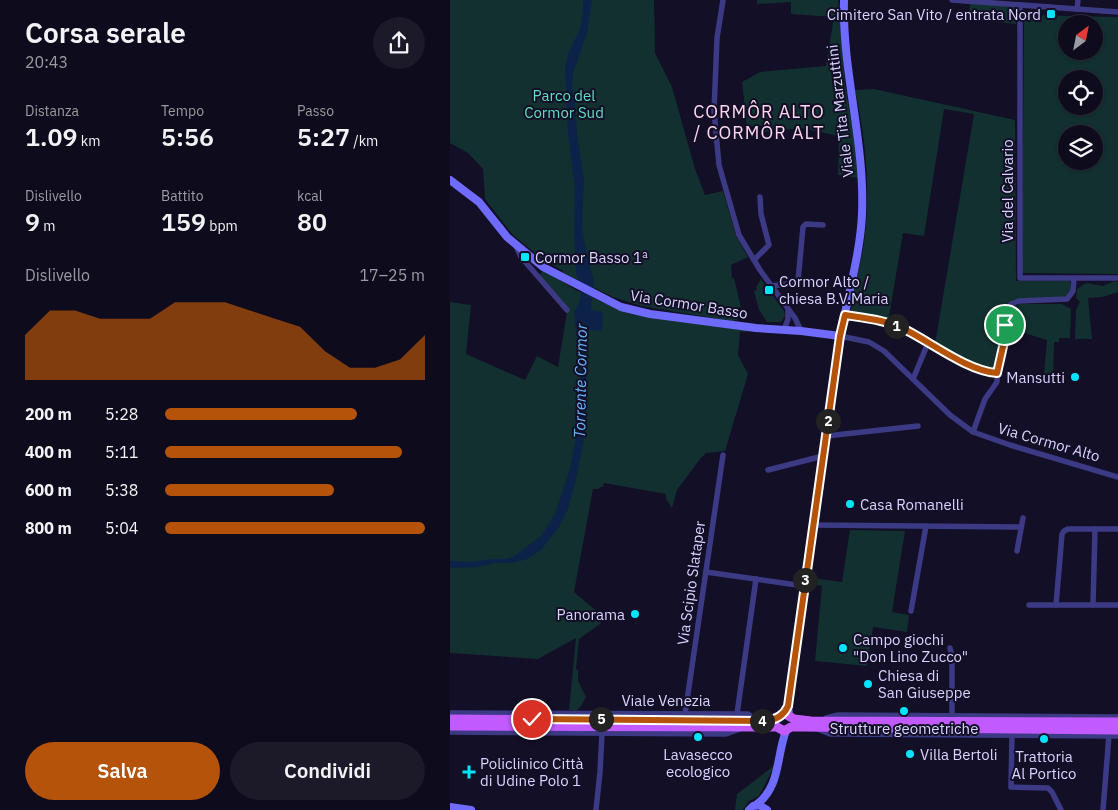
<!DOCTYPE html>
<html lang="it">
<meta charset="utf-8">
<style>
body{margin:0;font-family:"IBM Plex Sans",sans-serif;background:#1c1929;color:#f1f3f6;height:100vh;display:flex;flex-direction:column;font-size:19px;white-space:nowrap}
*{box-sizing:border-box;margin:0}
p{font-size:16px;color:#9b9ba3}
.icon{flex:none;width:28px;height:28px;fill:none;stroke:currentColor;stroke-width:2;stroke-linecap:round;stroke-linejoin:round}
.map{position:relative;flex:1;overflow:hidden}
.panel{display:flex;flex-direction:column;background:#0e0b1c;width:450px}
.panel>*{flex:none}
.needle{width:32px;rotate:32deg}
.buttons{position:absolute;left:608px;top:15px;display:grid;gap:10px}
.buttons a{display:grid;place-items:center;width:45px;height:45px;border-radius:50%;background:#0e0b1c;box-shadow:0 1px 4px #0004,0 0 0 1px #2e2b3b;font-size:25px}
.pin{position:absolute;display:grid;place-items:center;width:42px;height:42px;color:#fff;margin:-21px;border:2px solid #fff;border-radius:50%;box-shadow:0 1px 5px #0007}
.km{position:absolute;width:25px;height:25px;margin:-12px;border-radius:50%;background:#222;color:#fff;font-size:14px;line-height:25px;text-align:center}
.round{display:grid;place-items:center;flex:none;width:52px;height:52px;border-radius:26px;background:#1c1929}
.head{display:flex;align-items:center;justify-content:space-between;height:85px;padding:0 25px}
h1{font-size:28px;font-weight:600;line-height:38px}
.metrics{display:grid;grid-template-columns:repeat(3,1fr);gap:8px;height:85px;padding:5px 25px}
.metrics div{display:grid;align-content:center}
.metrics b{font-size:25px;font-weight:600}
.metrics small{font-size:14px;font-weight:400}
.metrics p{font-size:14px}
.chart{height:140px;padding:10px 25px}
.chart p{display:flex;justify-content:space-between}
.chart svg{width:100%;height:90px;margin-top:5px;fill:#b45309;opacity:.7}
.cta{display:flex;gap:10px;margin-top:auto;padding:10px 25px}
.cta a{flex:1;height:58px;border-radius:30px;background:#b45309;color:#fff;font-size:20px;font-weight:600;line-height:58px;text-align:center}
.cta a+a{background:#1c1929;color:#f1f3f6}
ul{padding:0 25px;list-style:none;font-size:16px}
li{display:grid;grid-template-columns:80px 60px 1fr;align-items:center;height:38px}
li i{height:12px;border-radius:6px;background:#b45309}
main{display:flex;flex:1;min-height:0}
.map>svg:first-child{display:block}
.green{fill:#12302f;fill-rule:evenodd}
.water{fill:#0c2248}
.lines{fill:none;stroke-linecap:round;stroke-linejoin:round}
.street{stroke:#3d3a85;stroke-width:5.5}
.secondary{stroke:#6f6bff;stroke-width:8}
.primary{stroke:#c25bff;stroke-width:9}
.route-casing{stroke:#fff;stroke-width:10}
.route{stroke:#b45309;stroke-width:6}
.poi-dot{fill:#00e5ff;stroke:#130f26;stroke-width:2}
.labels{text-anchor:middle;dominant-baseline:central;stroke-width:4;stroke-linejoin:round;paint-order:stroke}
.poi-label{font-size:15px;fill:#d9d4ff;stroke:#130f26;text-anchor:start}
.park-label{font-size:15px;fill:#5fe0c0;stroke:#130f26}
.street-label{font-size:15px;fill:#d9d4ff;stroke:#130f26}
.water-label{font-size:16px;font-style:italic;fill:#62b6ff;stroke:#130f26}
.quarter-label{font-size:18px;letter-spacing:1px;fill:#ffd6f0;stroke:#130f26}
</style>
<main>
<section class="panel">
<div class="head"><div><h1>Corsa serale</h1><p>20:43</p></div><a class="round"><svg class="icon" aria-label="share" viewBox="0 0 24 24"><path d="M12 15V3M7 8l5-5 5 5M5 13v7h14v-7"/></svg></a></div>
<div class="metrics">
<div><p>Distanza</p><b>1.09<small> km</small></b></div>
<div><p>Tempo</p><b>5:56</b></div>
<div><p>Passo</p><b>5:27<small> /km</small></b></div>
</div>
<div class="metrics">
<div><p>Dislivello</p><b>9<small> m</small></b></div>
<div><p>Battito</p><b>159<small> bpm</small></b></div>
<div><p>kcal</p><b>80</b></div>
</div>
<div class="chart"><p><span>Dislivello</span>17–25 m</p>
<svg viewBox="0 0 160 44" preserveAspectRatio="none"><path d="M0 44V22L10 10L20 10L30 14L40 14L50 14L60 6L70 6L80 6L90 10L100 14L110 18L120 30L130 38L140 38L150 34L160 22V44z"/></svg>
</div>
<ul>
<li><b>200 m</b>5:28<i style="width:74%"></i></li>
<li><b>400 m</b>5:11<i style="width:91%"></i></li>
<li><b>600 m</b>5:38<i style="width:65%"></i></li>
<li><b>800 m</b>5:04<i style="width:100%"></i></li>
</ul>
<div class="cta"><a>Salva</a><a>Condividi</a></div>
</section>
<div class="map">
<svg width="668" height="810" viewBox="0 0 668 810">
<rect width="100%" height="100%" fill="#130f26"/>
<g class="green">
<polygon points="0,0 204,0 205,53 222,87 245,169 255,195 273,191 286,236 298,257 281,265 282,279 284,278 291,307 287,308 288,320 282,321 191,306 163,297 113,273 113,271 92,259 62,234 35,199 33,169 18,153 0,143"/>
<polygon points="307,0 388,0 395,85 405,141 408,178 388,175 389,136 351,128 313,132 312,126 297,126 292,82 310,72 376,66 384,17 341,14 341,2 307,4"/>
<polygon points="520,3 565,7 566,24 519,19"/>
<path d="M574,15l94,2v257l-96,-1zM616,24h28v27h-28zM616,79h28v27h-28zM616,134h28v27h-28z"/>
<path d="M424,89l141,31 1,161h54l1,8 -5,7 -3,1 -47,2 -8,4 -4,8 -1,30 -9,29 -17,-5 -42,-21 39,-230 -30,-5 -20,127 -21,-3 -14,84 -3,3 -34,-7 -1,-1c2,-23 9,-46 13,-69 7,-51 2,-103 -9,-153z"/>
<polygon points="92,271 96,271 124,289 166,308 306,331 290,332 288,355 298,374 275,451 256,453 250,459 227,490 222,508 216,499 216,494 154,483 153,487 150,487 148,489 143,489 124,592 150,614 152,619 150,624 129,639 126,669 128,670 128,681 136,697 131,706 126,711 119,710 126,638 88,659 0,653 0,302 21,305 16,354 75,380 87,356 108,367 117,312 90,275"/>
<polygon points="311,279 334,311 335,316 331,322 317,322 309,310 304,291 307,290 306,287"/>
<polygon points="664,281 668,282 668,292 652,297 638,298 642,339 625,339 626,310 630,302 626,298 627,289 636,283 653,286"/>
<path d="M570,304h42l9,5 -1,29h-11v4h-5l-1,36 -9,-3 3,-35 -39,-12c0,-12 0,-19 12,-24z"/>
<polygon points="400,530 455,531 442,612 459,615 457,632 423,627 417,666 365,661 372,586 361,584 362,578 392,582"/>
<polygon points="325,765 309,796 299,801 293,810 285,810 287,794"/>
</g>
<polygon class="water" points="133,0 142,0 137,33 123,73 122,87 125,102 127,135 134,178 132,228 138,261 144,280 144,299 142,298 141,310 153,312 152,323 153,323 152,331 130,329 130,342 137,375 137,395 135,408 137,424 125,484 118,509 109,527 91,550 77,559 62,563 45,563 28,567 0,568 0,561 22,562 41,559 55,559 63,557 91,536 105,514 119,472 128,427 131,376 124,312 129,303 131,293 126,273 124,232 125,188 118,134 115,68 118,54 130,29 133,12"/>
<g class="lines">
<g class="street">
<polyline points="273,0 267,38 264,111 269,165 289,235 310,270 345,318 351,331"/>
<polyline points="502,0 668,12"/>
<polyline points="570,5 570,278 668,278"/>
<polyline points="627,9 628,0"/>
<polyline points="66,246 71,257 117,310"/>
<polyline points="304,260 319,245 311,214 310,197"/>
<polyline points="321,286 346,283 348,281 353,227 356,224 373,225"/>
<path d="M395,315c20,3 42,5 60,15 26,13 63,41 92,43"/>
<polyline points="334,330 338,319 338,309"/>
<polyline points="390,336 419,342 434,351 500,415 523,432 560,445 668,477"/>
<polyline points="463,379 478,343"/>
<polyline points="523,432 535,399 547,382 547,373 554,342 556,312 561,304 569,301 617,299 623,291 624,278"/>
<polyline points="376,436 468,426"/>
<polyline points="318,470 373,456"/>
<polyline points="363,525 571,527"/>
<polyline points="567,551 573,518"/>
<polyline points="256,572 354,586"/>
<polyline points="579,605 668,605"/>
<polyline points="606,605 612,534 614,531 618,529 668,529"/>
<polyline points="643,605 645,529"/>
<polyline points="461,611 476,526"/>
<polyline points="500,648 502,656 502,716"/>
<polyline points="0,713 298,714 307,720"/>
<polyline points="235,714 273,455"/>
<polyline points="287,714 306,579"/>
<polyline points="376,718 388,715 668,717"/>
<polyline points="365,728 380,734 668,736"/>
<polyline points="0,732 276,734 290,729"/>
<polyline points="562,735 561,787 598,788 602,792 611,810"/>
<polyline points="146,810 150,772 152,733"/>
<polyline points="653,810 659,735"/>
</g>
<g class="secondary">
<polyline points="0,180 29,202 57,237 93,267 171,307 200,314 306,328 351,331 390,336"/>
<path d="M339,715l-1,-9c16,-120 33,-239 51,-359 6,-45 21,-88 23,-133 3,-73 -20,-142 -18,-214"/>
<path d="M306,805c25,-18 20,-49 30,-74"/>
<polyline points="0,807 21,810"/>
<polyline points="299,810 303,806 309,805 317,810"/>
</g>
<g class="primary">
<path d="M0,719l316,2c8,-1 12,-6 19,-7l9,5 17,2 307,1"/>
<polyline points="0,726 320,727 327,727 334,731 341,727 351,727 668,730"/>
</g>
</g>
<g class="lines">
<defs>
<path id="route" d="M82,719l234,2c10,-1 18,-6 22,-15l52,-370 5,-21c20,3 42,5 61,15 26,13 62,41 91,43l7,-31 1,-17"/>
</defs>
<use href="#route" class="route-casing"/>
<use href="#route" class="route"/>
</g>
<g class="poi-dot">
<rect x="596" y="9" width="10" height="10" rx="2.5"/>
<rect x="70" y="252" width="10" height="10" rx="2.5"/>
<rect x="314" y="285" width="10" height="10" rx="2.5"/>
<circle cx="625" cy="377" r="5"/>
<circle cx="400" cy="504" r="5"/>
<circle cx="185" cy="614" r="5"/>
<circle cx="393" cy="648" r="5"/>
<circle cx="418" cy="684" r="5"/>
<circle cx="454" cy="711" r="5"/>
<circle cx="248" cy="737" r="5"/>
<circle cx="594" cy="739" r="5"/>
<circle cx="460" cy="754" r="5"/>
<path d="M16.5 764.5h5v5h5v5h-5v5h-5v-5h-5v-5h5z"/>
</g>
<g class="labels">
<g class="poi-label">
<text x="591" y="14" text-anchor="end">Cimitero San Vito / entrata Nord</text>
<text x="85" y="257">Cormor Basso 1ª</text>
<text x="329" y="281">Cormor Alto /<tspan x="329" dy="17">chiesa B.V.Maria</tspan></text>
<text x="615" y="377" text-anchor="end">Mansutti</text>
<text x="410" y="504">Casa Romanelli</text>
<text x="175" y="614" text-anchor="end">Panorama</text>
<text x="403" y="639">Campo giochi<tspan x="403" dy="17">"Don Lino Zucco"</tspan></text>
<text x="428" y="675">Chiesa di<tspan x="428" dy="17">San Giuseppe</tspan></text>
<text x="454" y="728" text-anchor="middle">Strutture geometriche</text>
<text x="248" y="754" text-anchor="middle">Lavasecco<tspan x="248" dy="17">ecologico</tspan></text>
<text x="470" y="754">Villa Bertoli</text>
<text x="594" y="756" text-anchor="middle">Trattoria<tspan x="594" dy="17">Al Portico</tspan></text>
<text x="30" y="763">Policlinico Città<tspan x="30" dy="17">di Udine Polo 1</tspan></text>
</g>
<g class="park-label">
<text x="114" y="95">Parco del<tspan x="114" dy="17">Cormor Sud</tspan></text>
</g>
<g class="street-label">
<text transform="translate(390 111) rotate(-97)">Viale Tita Marzuttini</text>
<text transform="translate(557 191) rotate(-90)">Via del Calvario</text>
<text transform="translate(239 304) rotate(9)">Via Cormor Basso</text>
<text transform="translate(599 442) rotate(16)">Via Cormor Alto</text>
<text transform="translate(241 583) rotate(-82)">Via Scipio Slataper</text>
<text x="216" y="700">Viale Venezia</text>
</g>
<g class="water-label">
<text transform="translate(130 381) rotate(-89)">Torrente Cormor</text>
</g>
<g class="quarter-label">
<text x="309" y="111">CORMÔR ALTO<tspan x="309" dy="21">/ CORMÔR ALT</tspan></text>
</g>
</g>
</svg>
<div class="buttons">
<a><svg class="needle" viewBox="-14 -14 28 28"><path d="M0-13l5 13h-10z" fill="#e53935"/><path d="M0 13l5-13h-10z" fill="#9b9ba3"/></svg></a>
<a><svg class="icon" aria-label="locate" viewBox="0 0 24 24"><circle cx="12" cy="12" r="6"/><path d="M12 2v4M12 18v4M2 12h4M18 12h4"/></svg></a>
<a><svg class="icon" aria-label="layers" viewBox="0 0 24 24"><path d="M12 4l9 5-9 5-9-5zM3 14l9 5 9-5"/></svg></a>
</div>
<div class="pin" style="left:555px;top:325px;background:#1e9e55"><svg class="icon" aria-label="arrive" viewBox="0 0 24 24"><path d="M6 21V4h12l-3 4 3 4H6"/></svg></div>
<div class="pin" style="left:82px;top:719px;background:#d93025"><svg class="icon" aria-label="check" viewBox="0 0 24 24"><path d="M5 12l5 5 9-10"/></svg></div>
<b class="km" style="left:446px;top:326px">1</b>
<b class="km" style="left:378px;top:421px">2</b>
<b class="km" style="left:355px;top:580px">3</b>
<b class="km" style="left:312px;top:721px">4</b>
<b class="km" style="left:151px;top:719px">5</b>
</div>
</main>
